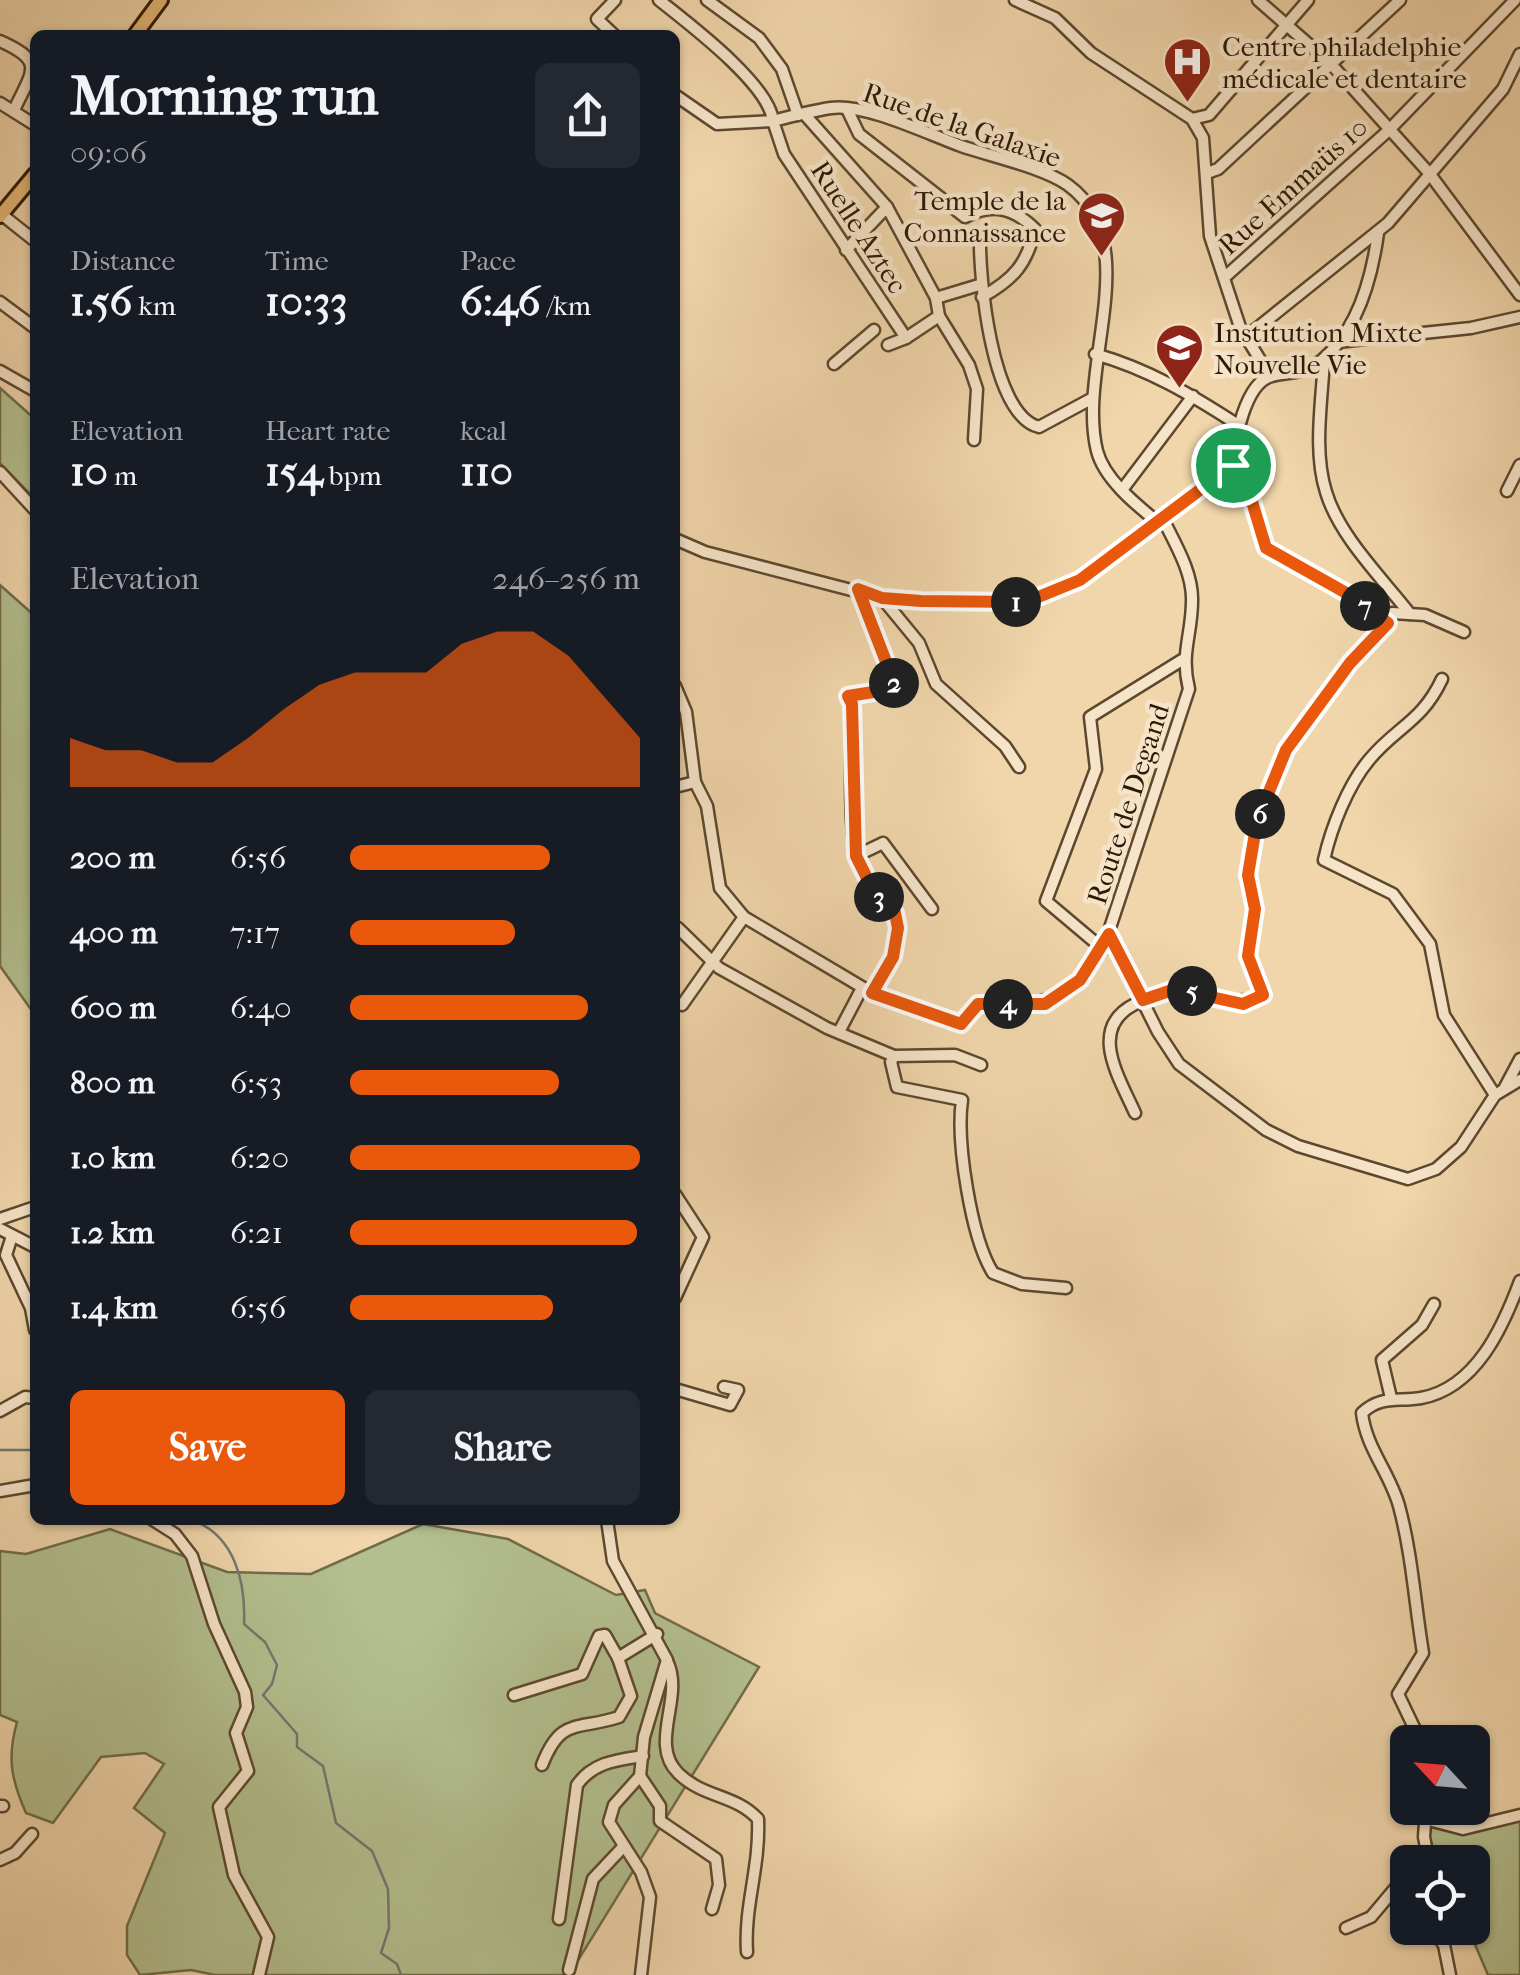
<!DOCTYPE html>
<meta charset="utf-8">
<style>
body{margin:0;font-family:"IM FELL French Canon",serif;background:#242831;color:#f1f3f6;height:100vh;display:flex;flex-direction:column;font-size:38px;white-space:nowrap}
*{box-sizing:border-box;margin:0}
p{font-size:32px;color:#9ea1a6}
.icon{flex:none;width:55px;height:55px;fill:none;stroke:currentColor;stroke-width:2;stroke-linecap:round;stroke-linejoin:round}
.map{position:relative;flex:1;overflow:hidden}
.details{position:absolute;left:30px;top:30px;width:650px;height:1495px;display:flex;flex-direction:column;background:#171b24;border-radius:15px;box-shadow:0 2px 8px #0004}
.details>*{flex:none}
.needle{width:65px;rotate:296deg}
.controls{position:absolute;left:1390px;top:1725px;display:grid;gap:20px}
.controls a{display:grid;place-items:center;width:100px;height:100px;border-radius:15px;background:#171b24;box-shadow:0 2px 8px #0004;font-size:50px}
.pin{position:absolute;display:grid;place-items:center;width:85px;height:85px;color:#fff;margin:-42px;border:5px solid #fff;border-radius:50%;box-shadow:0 2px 10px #0007}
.km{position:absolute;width:50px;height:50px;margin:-25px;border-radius:50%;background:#222;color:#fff;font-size:28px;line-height:50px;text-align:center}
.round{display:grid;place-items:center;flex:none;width:105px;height:105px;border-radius:15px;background:#242831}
.headline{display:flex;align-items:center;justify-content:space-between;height:170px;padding:0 40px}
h1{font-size:55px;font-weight:700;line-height:75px}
.metrics{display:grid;grid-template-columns:repeat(3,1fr);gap:15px;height:170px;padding:10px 40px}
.metrics div{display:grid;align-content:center}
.metrics b{font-size:42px;font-weight:700}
.metrics small{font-size:28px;font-weight:400}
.metrics p{font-size:28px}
.chart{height:280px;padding:20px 40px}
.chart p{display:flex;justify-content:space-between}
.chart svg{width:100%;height:180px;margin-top:10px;fill:#ea580c;opacity:.7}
.action{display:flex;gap:20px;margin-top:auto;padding:20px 40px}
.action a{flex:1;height:115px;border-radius:15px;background:#ea580c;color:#fff;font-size:40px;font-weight:700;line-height:115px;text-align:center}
.action a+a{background:#242831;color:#f1f3f6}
ul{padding:0 40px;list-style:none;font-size:32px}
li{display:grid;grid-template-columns:160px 120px 1fr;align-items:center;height:75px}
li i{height:25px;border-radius:12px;background:#ea580c}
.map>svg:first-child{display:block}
.green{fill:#b3bf8e;stroke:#706c4a;stroke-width:2.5}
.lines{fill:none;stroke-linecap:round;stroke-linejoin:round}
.stream{stroke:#72776f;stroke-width:2.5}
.minor-casing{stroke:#5d482f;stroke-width:15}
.major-casing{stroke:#2c1806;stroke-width:18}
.minor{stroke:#f6e4c8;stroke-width:10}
.major{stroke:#e8bb76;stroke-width:12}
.route-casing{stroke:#fff;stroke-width:20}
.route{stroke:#ea580c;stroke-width:12}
.labels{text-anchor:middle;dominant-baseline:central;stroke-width:9;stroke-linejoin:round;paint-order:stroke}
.poi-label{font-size:28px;fill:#2c1806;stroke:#f6e4c8;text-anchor:start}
.street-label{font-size:28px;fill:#2c1806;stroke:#f6e4c8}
</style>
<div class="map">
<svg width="1520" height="1975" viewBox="0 0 1520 1975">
<rect width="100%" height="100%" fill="#f1d6ab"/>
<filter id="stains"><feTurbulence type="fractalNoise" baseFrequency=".002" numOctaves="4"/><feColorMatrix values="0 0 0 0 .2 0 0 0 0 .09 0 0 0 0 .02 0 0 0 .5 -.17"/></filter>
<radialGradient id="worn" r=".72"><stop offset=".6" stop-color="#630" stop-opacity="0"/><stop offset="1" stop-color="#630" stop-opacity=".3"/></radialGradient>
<g class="green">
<polygon points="0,388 35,419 35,499 0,463"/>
<polygon points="0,585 35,616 35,1015 0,966"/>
<path d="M423,1524l85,15 108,56 29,-5 10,23 104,54 -190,308h-354l-24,-5 -51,5 -13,-20v-29l38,-93 -31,-25 30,-44 -19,-11 -44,4 -48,66 -27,-10c-15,-34 -19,-55 -9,-91l-17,-7v-164l26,3 84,-25 117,43 84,2z"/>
<polygon points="1520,1811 1520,1975 1488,1975 1468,1928 1472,1928 1472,1862 1435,1862 1422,1828 1468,1827"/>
</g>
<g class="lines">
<g class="stream">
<polyline points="0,1450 35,1450"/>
<path d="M192,1520c42,15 54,61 52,104l21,18 12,23 -5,19 -9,11 34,39v13l26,19 13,57 36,28 16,38 1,39 -8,25 16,11 4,11"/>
</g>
<defs>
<g id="minor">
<path d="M659,0c30,24 110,84 114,121l-56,3 -42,-29"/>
<polyline points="707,0 759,38 782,69 798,115"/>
<polyline points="1015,0 1055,18 1091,53 1192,119 1203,138 1210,236 1240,327 1270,376"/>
<polyline points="1258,0 1330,63 1429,173 1520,295"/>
<polyline points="614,35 597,19 615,0"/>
<path d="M0,41c45,20 33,29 15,67"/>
<polyline points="0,103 35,125"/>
<path d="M847,109l12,25 106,83c27,-14 48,-10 70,12 -8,35 -21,50 -53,68"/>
<polyline points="806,116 887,207 936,298 939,316 969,365 977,389 974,440"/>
<polyline points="1192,119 1209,115 1308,0"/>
<polyline points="1207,173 1218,169 1400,0"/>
<polyline points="1,214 35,241"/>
<path d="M980,236c-1,40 11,179 59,191l52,-28"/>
<polyline points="846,250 887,207"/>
<polyline points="1226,276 1389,130 1515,0"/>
<polyline points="936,298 979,285"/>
<polyline points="0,302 35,328"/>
<polyline points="1246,337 1388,223 1503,89 1520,54"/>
<polyline points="906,338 939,316"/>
<polyline points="1337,342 1471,328 1520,317"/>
<path d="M888,345l18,-7 -122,-184 -11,-33c19,-5 38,-10 58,-13 34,-5 97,26 130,38 29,10 84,22 107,39 79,58 8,182 29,266 7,27 37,52 58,69"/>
<path d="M1095,354c53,15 97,41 143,71"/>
<path d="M1324,359c-2,42 -11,92 2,133 13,44 56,86 84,122"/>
<polyline points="834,364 874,330"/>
<polyline points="0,371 35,391"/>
<path d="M1233,465c1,-23 12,-83 39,-89 20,-5 32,-1 50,-16 36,-30 50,-83 56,-127"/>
<polyline points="1233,465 1251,495 1266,548 1349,594 1388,623"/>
<polyline points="0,472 35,510"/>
<polyline points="1122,490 1193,396"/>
<polyline points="1507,491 1520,465"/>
<polyline points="675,539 705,552 882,598 1026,602 1081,580 1233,465"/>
<path d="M858,589l37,96 -9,5 -38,6 4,8c0,36 -4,125 5,154 8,24 41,53 41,72 -1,24 -14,43 -26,63"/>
<polyline points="882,598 919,643 936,684 1005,746 1019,767"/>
<path d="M1442,679c-20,43 -46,48 -73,81 -21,25 -38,68 -45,100l69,34 37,50 14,71 51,80"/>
<path d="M675,686l11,26 9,70 12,24 13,82 24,29 128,76 89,31 16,-21c71,1 81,6 126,-54l86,-260c-9,-36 3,-54 3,-88 1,-29 -18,-59 -30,-84"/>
<polyline points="675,787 695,782"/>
<polyline points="856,856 883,843 932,909"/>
<polyline points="678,928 719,968 827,1028 894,1056 955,1055 981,1065"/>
<polyline points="1109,934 1158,1032 1179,1064 1266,1130 1298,1146 1408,1179 1436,1169 1461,1147 1495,1095 1520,1080"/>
<polyline points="1103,949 1046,901 1096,769 1090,717 1182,660"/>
<polyline points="682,1005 744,917"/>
<polyline points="840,1030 862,988"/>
<path d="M894,1056l-3,6 6,25 65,13c-6,41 9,138 31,173l29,11 44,4"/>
<polyline points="1505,1087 1520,1059"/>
<path d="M1135,1113c-16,-36 -48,-85 0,-109 14,-7 30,-15 45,-15 33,1 50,21 83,6l-14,-38 6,-48 -8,-34 10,-54 29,-72 106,-136 33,2 39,17"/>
<polyline points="675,1194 703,1237 675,1298"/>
<polyline points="0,1219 35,1207"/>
<polyline points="0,1229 35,1247"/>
<polyline points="12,1236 6,1255 31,1308 35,1330"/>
<polyline points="675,1389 730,1405 738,1390 724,1387"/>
<polyline points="1391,1398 1382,1360 1422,1325 1434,1304"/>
<polyline points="0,1411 25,1397 35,1398"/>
<polyline points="0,1491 35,1485"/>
<polyline points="153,1520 175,1534 192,1556 214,1624 245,1692 247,1707 236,1733 248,1771 219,1807 234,1875 268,1937 259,1975"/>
<polyline points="607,1520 613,1561 667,1660 644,1737 640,1776 614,1805 609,1822 641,1872 650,1897 641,1975"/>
<path d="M667,1661c18,36 -19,82 11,112 25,25 57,21 80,46 2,50 -14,86 -11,133"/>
<polyline points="514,1695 582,1674 599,1636 605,1635 618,1658"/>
<path d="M1421,1742l-23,-48 25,-41c-8,-48 -11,-99 -24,-147 -9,-33 -33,-58 -37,-93 19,-18 36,-11 59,-15 55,-10 82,-71 99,-117"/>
<path d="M542,1765c19,-49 35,-34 77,-48l12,-21 -13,-38 39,-24"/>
<polyline points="640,1776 660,1806 660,1821 716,1859 719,1885 712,1909"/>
<polyline points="0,1806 3,1806"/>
<polyline points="1426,1808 1424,1837 1429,1862"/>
<polyline points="1425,1819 1463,1829 1520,1815"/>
<polyline points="0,1860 15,1853 32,1834"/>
<path d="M559,1919l18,-134c16,-23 40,-25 66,-29"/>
<polyline points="1346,1928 1371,1917 1408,1873"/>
<polyline points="1432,1928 1444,1945 1450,1975"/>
<polyline points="569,1970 593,1879 624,1846"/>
</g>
<g id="major">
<polyline points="135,35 161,0"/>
<polyline points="0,216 35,174"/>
</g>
</defs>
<use href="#minor" class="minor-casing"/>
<use href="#major" class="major-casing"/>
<use href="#minor" class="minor"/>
<use href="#major" class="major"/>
</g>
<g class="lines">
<defs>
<polygon id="route" points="1233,465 1250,495 1266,548 1348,594 1388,623 1350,663 1286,750 1257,821 1248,875 1255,909 1248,956 1263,995 1243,1004 1175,989 1143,1000 1109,934 1080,980 1045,1004 978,1004 961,1024 872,993 893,957 898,928 895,913 874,892 856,856 852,704 848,696 886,690 895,685 858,589 882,598 921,601 1026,602 1080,580"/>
</defs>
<use href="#route" class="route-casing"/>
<use href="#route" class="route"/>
</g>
<defs>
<symbol id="hospital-pin" viewBox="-11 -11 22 30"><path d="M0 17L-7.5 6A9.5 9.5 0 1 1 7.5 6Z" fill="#8f2418" stroke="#f6e4c8"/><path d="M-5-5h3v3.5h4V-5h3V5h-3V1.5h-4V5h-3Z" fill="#fff"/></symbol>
<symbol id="school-pin" viewBox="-11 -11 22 30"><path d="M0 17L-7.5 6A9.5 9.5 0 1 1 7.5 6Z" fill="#8f2418" stroke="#f6e4c8"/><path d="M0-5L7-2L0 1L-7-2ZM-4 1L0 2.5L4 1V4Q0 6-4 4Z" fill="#fff"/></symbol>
</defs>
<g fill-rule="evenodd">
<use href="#hospital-pin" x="1160" y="34" width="55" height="75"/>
<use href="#school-pin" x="1074" y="188" width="55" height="75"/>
<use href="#school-pin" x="1152" y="320" width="55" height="75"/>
</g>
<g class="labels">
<g class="poi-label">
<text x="1222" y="46">Centre philadelphie<tspan x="1222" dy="32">médicale et dentaire</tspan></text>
<text x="1066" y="200" text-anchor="end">Temple de la<tspan x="1066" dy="32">Connaissance</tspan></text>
<text x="1214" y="332">Institution Mixte<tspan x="1214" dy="32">Nouvelle Vie</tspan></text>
</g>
<g class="street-label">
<text transform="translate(962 125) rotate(19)">Rue de la Galaxie</text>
<text transform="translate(1293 186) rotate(-42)">Rue Emmaüs 10</text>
<text transform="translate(859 227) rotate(57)">Ruelle Aztec</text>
<text transform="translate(1128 804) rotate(-72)">Route de Degand</text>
</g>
</g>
<rect width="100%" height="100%" filter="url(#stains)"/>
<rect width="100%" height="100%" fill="url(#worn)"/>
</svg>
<div class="controls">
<a><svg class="needle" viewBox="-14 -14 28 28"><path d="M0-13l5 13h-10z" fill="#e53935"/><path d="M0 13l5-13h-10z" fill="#9ea1a6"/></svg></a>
<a><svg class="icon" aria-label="locate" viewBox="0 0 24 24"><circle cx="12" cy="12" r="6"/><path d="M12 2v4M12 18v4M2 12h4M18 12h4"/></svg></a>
</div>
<div class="pin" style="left:1233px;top:465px;background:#1e9e55"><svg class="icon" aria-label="arrive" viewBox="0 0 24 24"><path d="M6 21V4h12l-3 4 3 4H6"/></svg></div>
<b class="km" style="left:1016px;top:602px">1</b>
<b class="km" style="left:894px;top:683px">2</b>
<b class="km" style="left:879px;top:897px">3</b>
<b class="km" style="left:1008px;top:1004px">4</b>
<b class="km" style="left:1192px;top:991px">5</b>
<b class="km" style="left:1260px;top:814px">6</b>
<b class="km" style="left:1365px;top:606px">7</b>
<section class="details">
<div class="headline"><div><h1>Morning run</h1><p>09:06</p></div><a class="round"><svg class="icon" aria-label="share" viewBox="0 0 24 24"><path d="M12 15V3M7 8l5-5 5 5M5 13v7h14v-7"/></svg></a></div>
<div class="metrics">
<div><p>Distance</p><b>1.56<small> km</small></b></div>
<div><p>Time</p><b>10:33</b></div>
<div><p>Pace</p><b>6:46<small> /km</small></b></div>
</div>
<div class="metrics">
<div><p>Elevation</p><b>10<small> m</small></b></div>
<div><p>Heart rate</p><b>154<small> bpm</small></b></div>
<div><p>kcal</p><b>110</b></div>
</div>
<div class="chart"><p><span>Elevation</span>246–256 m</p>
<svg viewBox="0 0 160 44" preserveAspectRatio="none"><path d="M0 44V32L10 35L20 35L30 38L40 38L50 32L60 25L70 19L80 16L90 16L100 16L110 9L120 6L130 6L140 12L150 22L160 32V44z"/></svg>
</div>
<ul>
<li><b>200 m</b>6:56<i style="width:69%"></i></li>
<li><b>400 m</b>7:17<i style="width:57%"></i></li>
<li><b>600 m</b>6:40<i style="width:82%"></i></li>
<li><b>800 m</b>6:53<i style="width:72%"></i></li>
<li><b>1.0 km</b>6:20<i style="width:100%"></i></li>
<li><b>1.2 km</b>6:21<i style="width:99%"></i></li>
<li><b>1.4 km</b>6:56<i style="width:70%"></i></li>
</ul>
<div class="action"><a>Save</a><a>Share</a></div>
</section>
</div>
